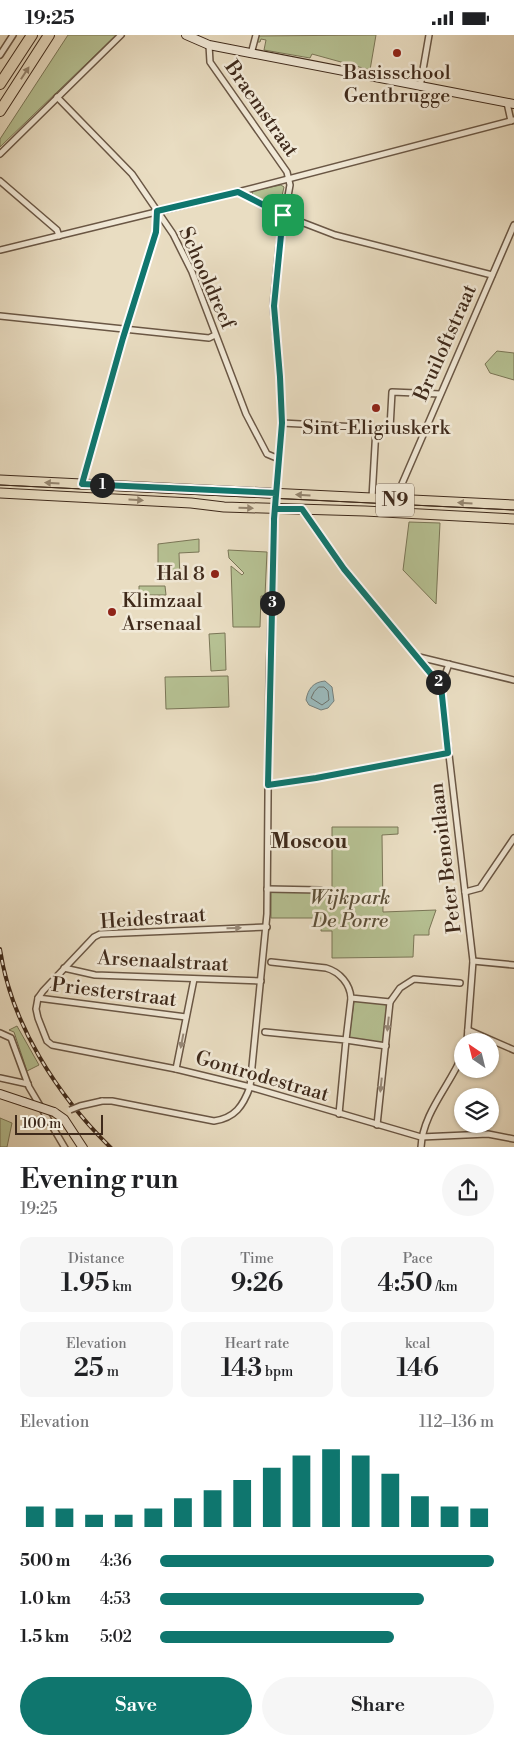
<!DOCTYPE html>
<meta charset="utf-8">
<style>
body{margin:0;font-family:"Libre Bodoni",serif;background:#f6f6f6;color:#202124;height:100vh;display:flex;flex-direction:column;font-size:19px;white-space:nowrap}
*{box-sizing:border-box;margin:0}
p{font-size:16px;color:#757577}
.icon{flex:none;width:28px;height:28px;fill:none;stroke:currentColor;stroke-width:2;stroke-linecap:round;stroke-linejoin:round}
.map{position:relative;height:1112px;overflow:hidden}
.details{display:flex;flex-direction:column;background:#fff;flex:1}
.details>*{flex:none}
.needle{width:32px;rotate:325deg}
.fabs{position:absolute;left:454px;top:998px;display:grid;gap:10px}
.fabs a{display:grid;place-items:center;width:45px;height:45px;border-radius:50%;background:#fff;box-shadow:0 1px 4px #0004;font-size:25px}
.scale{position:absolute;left:15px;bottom:12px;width:88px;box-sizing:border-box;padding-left:5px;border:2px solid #3f2a1b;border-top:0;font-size:14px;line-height:18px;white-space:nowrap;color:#3f2a1b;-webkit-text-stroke:4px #f1e9d7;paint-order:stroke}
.pin{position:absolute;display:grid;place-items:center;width:42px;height:42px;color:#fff;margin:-21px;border-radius:10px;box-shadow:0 2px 8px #0006}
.km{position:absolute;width:25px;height:25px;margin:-12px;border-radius:50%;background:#222;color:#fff;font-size:14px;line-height:25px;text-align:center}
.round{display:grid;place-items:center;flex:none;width:52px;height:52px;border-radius:26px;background:#f6f6f6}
.summary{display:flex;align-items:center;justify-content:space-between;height:85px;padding:0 20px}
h1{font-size:28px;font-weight:600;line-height:38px}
.stats{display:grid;grid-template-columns:repeat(3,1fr);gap:8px;height:85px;padding:5px 20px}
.stats div{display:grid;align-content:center;border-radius:12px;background:#f6f6f6;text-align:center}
.stats b{font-size:25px;font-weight:600}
.stats small{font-size:14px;font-weight:400}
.stats p{font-size:14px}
.chart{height:140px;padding:10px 20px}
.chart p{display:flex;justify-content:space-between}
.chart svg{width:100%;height:90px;margin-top:5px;stroke:#0f766e;stroke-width:6}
.button{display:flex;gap:10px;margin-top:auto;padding:10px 20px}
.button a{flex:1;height:58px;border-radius:30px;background:#0f766e;color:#fff;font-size:20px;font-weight:600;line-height:58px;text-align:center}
.button a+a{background:#f6f6f6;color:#202124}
ul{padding:0 20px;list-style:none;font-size:16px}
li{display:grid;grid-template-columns:80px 60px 1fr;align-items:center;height:38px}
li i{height:12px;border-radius:6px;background:#0f766e}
.status{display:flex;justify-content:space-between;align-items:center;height:35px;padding:0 25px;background:#fff;direction:ltr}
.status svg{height:14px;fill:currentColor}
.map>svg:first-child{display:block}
.green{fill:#b6c193;stroke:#7a7657}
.water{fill:#9bbabc;stroke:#76807c}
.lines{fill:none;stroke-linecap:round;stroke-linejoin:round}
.shore{stroke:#6d726c;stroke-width:1}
.street-casing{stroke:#6a5745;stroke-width:8}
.secondary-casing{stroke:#3f2a1b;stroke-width:10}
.primary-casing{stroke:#3f2a1b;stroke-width:11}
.highway-casing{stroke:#3f2a1b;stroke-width:12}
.street{stroke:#f1e9d7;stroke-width:5}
.secondary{stroke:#f1e9d7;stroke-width:8}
.primary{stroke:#e9ddc2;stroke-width:9}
.highway{stroke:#e9ddc2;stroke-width:10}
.tram{stroke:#3f2a1b;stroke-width:1}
.rail-casing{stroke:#3f2a1b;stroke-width:4}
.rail{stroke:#f1e9d7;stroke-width:2;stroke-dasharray:5.5;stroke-linecap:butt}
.street-bridge-casing{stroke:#6a5745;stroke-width:8;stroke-linecap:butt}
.secondary-bridge-casing{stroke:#3f2a1b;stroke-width:10;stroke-linecap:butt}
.street-bridge{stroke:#f1e9d7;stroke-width:5}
.secondary-bridge{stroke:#f1e9d7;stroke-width:8}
.oneway{fill:#94846e}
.oneway2{fill:#988a79}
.route-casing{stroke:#fff;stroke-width:10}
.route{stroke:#0f766e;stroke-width:6}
.poi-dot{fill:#8f2418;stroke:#f1e9d7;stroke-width:2}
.labels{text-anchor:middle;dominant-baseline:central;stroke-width:5;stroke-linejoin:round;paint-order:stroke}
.shield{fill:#f1e9d7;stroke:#746353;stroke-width:1}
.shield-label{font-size:19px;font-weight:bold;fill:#3f2a1b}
.poi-label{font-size:20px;fill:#3f2a1b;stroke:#f1e9d7}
.street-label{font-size:20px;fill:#3f2a1b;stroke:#f1e9d7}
.park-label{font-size:20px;font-style:italic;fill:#5d5039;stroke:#f1e9d7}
.neighbourhood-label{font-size:21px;font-weight:bold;fill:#3f2a1b;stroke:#f1e9d7}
</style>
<div class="status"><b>19:25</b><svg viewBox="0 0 49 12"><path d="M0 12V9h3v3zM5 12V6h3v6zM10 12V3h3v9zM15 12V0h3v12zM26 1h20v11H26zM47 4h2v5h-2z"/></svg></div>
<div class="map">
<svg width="514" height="1113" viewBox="0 0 514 1113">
<rect width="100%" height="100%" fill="#e9ddc2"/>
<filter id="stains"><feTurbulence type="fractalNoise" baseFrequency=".004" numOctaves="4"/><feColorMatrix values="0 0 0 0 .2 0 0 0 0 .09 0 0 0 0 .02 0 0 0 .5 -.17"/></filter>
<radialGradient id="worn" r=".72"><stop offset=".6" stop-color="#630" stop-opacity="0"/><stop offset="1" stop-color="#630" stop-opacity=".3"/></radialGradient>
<g class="green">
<polygon points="68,0 116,0 0,112 0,104"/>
<polygon points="376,0 370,35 312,19 310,23 264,15 266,5 261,4 260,7 257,7 257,2 252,1"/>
<polygon points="281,150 284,152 279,174 253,161 252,156"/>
<polygon points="497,316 514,318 514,345 490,338 485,329"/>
<polygon points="409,487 440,488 436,569 403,535"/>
<polygon points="199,504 199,517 179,518 180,544 158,545 158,509"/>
<polygon points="228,515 267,517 265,561 261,561 260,592 233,592 231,531 242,540 244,538 229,523"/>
<polygon points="139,551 165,551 166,560 139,560"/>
<polygon points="225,598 226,635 211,636 209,599"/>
<polygon points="228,641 229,672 166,674 165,642"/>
<polygon points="332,792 398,792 398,799 382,800 383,877 436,875 429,895 429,900 414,900 413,922 332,923 332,896 321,896 321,883 271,883 271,853 332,854"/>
<polygon points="354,966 389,969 384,1009 349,1004"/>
<polygon points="17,991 39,1030 27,1036 14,997 9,995"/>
<polygon points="0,1083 12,1088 7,1112 0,1112"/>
</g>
<path class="water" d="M325,646l7,6 2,14 -6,7 -7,2 -12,-5 -3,-5c2,-11 7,-18 19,-19z"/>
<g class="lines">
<polygon class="shore" points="319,652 324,652 328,656 329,665 322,670 311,663 314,657"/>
<defs>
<g id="street">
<polyline points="251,19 256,0"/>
<polyline points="0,20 13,0"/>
<polyline points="420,52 429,0"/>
<polyline points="57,62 132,139 173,199 192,237 246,379 267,419 279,424"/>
<polyline points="507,68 511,86"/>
<polyline points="0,119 121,0"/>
<polyline points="0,146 57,195 59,201"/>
<polyline points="238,157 283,180 335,200 492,240"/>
<polyline points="0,215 238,157 514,85"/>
<polyline points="0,281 209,303 215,300"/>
<polyline points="282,388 376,393"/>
<polyline points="82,449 123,303 156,197 157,176"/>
<polyline points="372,463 376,393 390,393 392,357 440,359"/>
<polyline points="395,465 514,190"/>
<polyline points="302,475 344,534 441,651 473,926 467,1006"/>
<polyline points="419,622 514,645"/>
<polyline points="441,651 449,629"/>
<polyline points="268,750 316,743 448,718"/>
<polyline points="267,854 320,855"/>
<polyline points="465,857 480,853 514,803"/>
<polyline points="267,892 100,899 94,902 43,956 38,963 36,974 38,983 47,1006 52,1010 176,1034 250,1052 421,1102 488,1099 514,1104"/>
<polyline points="473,926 514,930"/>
<path d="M271,927l55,6c14,4 24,16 25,30l39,4 10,-14 14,-9 46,4"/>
<polyline points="64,933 95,940 261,946"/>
<polyline points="38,963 186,982"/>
<polyline points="351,963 346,1005 386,1011"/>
<polyline points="468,995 514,1015"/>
<polyline points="265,997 346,1005 339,1079"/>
<polyline points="0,998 11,1003 29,1052 65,1113"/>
<polyline points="176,1034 194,944"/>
<polyline points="0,1043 28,1049"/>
<path d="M102,1066h10l102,20c21,-3 29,-15 36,-34l17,-173 2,-232 5,-160 8,-99 -2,-46 -7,-71 6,-60 11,-61 -3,-13 -77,-110 -1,-17"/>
<polyline points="377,1090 390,967"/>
<path d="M421,1113c1,-34 29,-63 41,-92"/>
</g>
<g id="secondary">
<polyline points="186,0 209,10 514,69"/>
<polyline points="0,1059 24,1067"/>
<polyline points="54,1077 64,1084 83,1113"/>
</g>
<g id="primary">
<polyline points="0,445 514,470"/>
<polyline points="0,458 191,468 224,472 365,476 514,484"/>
</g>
<g id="highway">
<polyline points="0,49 32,0"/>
<polyline points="0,76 49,0"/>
</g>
</defs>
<use href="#street" class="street-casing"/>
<use href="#secondary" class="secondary-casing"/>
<use href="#primary" class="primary-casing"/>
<use href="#highway" class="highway-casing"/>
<use href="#street" class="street"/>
<use href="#secondary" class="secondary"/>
<use href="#primary" class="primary"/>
<use href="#highway" class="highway"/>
<polyline class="tram" points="0,450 514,475"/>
<defs>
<path id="rail" d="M0,914c11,75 57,146 111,199"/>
</defs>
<use href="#rail" class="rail-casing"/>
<use href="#rail" class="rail"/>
<defs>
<polyline id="street-bridge" points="70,1075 80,1071 102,1066"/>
<polyline id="secondary-bridge" points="24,1067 54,1077"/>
</defs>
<use href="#street-bridge" class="street-bridge-casing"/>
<use href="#secondary-bridge" class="secondary-bridge-casing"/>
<use href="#street-bridge" class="street-bridge"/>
<use href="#secondary-bridge" class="secondary-bridge"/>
</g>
<defs><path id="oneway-solid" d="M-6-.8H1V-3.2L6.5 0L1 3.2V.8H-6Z" transform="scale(1.25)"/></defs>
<g class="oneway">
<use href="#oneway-solid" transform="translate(25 38) rotate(-57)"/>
<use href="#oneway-solid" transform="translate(52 448) rotate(-177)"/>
<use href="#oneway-solid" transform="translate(303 460) rotate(-177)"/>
<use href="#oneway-solid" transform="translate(136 465) rotate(3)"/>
<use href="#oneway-solid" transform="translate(465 468) rotate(-177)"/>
<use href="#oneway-solid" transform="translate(246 473) rotate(2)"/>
</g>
<g class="oneway2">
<use href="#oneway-solid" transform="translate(234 893) rotate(-2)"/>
<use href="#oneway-solid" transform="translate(388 989) rotate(96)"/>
<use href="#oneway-solid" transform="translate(182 1006) rotate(101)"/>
<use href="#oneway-solid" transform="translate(381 1050) rotate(96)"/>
</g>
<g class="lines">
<defs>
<polyline id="route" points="283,180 238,157 157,176 156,197 123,303 82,449 276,458 275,474 302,474 344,534 441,651 448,718 316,743 268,750 274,487 274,484 282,388 280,342 274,271 283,180"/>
</defs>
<use href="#route" class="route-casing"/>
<use href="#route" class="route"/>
</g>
<g class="poi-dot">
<circle cx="397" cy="18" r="5"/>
<circle cx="376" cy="373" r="5"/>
<circle cx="215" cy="539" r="5"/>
<circle cx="112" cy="577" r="5"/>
</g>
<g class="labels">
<rect class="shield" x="376" y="448.5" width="38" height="33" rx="4"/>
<g class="shield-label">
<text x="395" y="465">N9</text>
</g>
<g class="poi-label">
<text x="397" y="38">Basisschool<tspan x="397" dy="23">Gentbrugge</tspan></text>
<text x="376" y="393">Sint-Eligiuskerk</text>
<text x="205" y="539" text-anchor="end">Hal 8</text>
<text x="122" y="566" text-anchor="start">Klimzaal<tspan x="122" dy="23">Arsenaal</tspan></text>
</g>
<g class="street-label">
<text transform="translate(261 74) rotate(55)">Braemstraat</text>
<text transform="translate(206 243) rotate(66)">Schooldreef</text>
<text transform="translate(446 308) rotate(-66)">Bruiloftstraat</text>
<text transform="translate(446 823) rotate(-97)">Peter Benoitlaan</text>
<text transform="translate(153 884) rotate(-4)">Heidestraat</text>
<text transform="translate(163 927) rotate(3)">Arsenaalstraat</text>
<text transform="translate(114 958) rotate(7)">Priesterstraat</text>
<text transform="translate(262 1042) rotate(16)">Gontrodestraat</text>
</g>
<g class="park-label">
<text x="350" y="863">Wijkpark<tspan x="350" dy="23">De Porre</tspan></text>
</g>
<g class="neighbourhood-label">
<text x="309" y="807">Moscou</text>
</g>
</g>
<rect width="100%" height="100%" filter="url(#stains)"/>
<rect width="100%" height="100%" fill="url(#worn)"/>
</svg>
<div class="fabs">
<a><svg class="needle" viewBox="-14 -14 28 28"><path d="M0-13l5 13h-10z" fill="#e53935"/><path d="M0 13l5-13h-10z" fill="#757577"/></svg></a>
<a><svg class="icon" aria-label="layers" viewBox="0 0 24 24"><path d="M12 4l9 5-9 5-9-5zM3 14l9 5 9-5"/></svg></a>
</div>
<div class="scale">100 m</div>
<div class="pin" style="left:283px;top:180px;background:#1e9e55"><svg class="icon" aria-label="arrive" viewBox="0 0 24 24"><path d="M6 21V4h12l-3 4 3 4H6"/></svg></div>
<b class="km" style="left:102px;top:450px">1</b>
<b class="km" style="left:438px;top:647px">2</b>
<b class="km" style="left:272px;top:568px">3</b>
</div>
<section class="details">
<div class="summary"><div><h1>Evening run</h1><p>19:25</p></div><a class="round"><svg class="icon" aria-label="share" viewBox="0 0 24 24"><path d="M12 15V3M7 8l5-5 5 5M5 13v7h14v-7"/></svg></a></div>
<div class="stats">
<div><p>Distance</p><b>1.95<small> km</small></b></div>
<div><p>Time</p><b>9:26</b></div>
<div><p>Pace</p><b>4:50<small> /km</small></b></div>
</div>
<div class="stats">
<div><p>Elevation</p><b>25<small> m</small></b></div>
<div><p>Heart rate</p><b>143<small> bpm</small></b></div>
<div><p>kcal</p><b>146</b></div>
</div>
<div class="chart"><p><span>Elevation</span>112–136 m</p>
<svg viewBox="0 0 160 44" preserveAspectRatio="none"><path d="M5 44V34M15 44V35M25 44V38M35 44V38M45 44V35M55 44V30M65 44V26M75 44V21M85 44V15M95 44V9M105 44V6M115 44V9M125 44V18M135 44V29M145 44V34M155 44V35"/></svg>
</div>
<ul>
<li><b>500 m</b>4:36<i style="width:100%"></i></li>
<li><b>1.0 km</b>4:53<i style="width:79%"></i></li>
<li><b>1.5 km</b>5:02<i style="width:70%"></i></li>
</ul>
<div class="button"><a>Save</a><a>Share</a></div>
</section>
